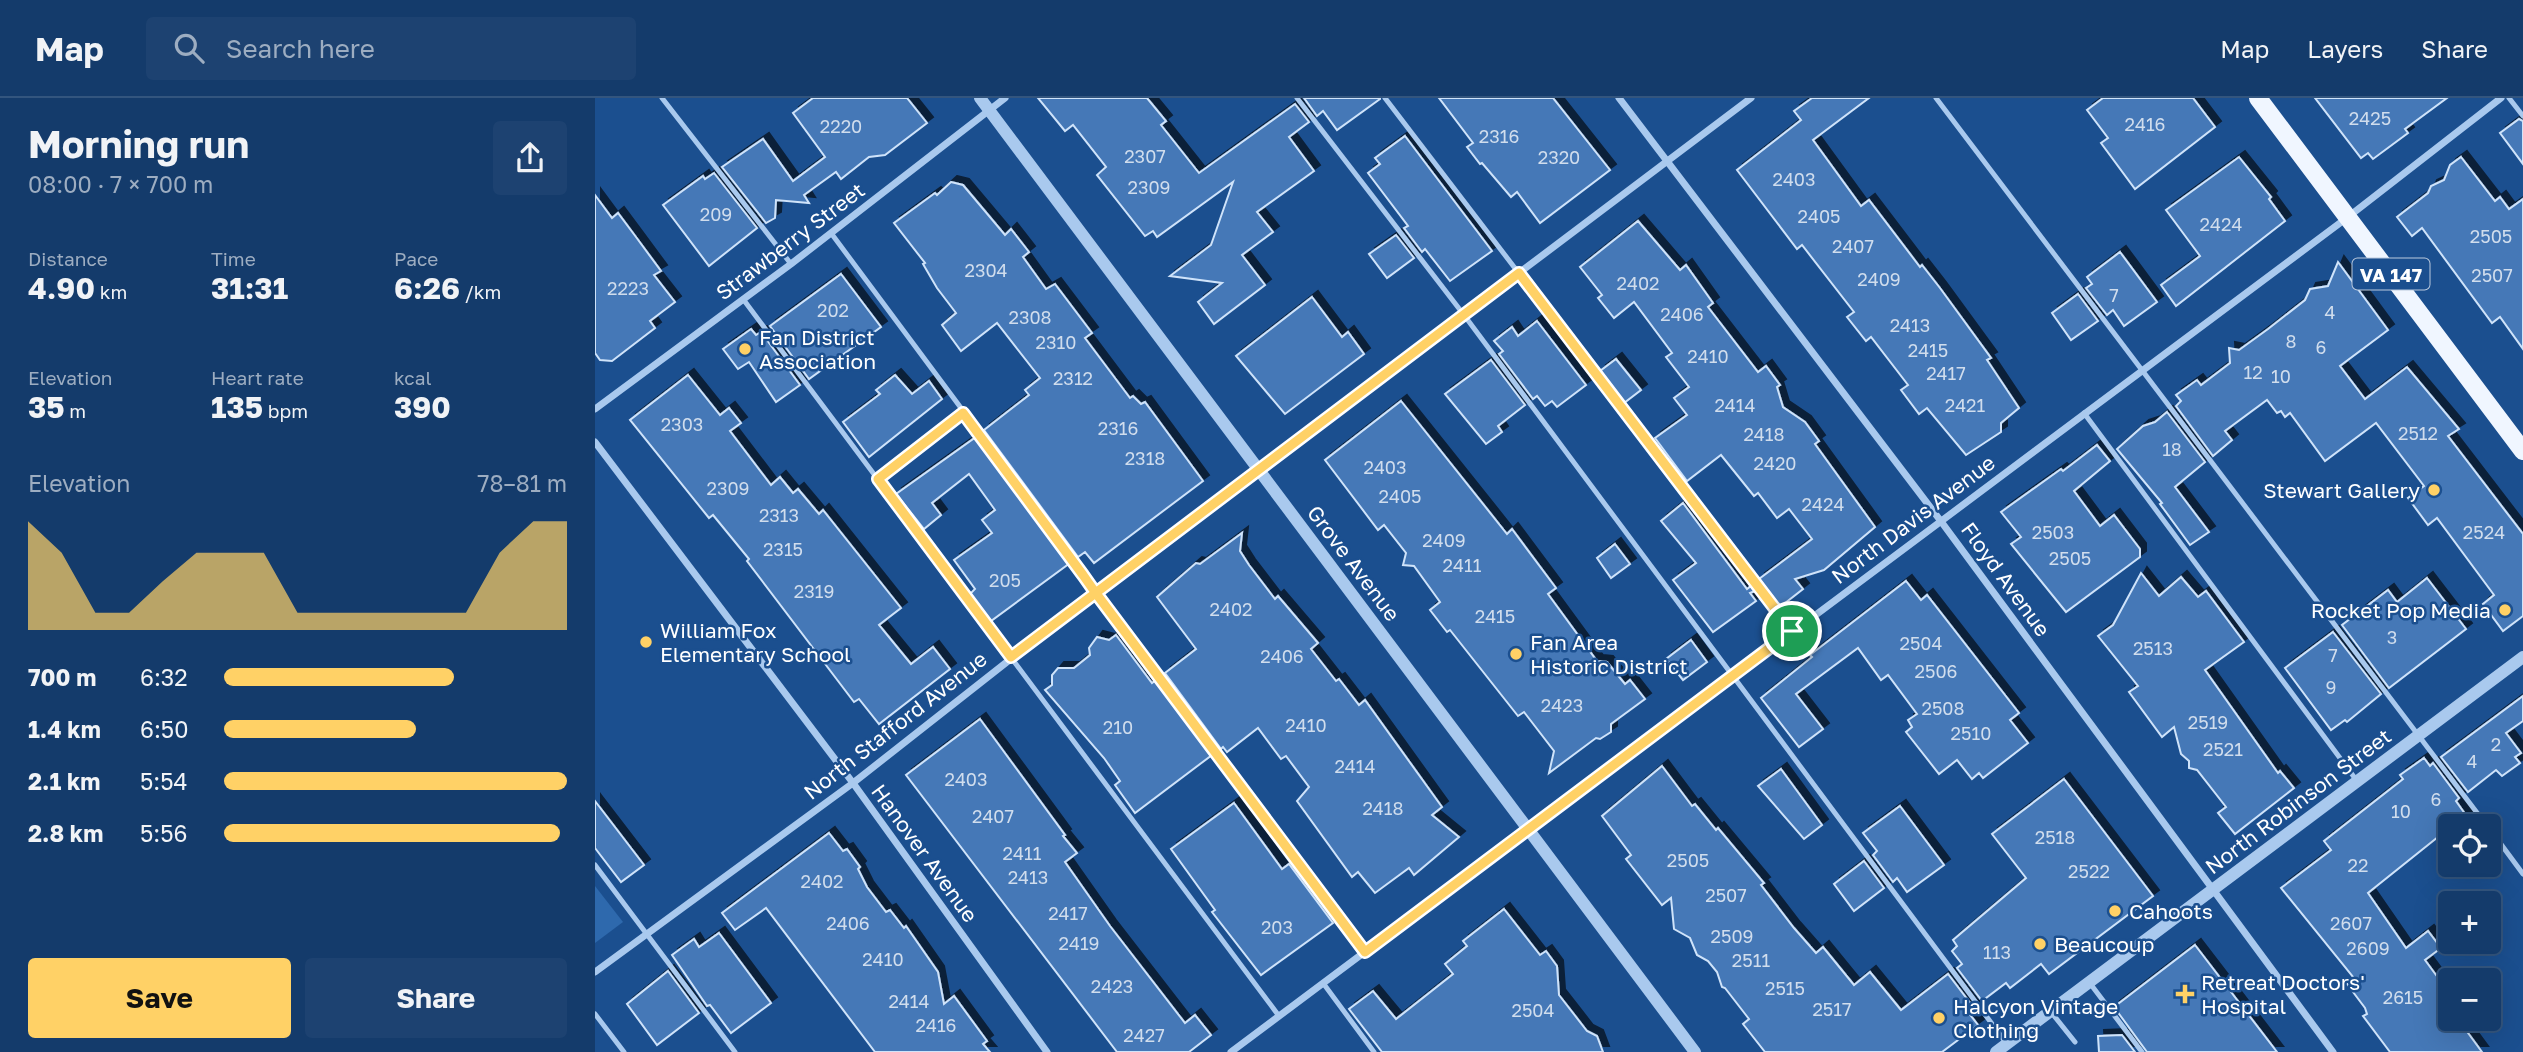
<!DOCTYPE html>
<meta charset="utf-8">
<style>
body{margin:0;font-family:"Golos Text",sans-serif;background:#1d4271;color:#f1f3f6;height:100vh;display:flex;flex-direction:column;font-size:26px;white-space:nowrap}
*{box-sizing:border-box;margin:0}
p{font-size:23px;color:#9dadc1}
.icon{flex:none;width:38px;height:38px;fill:none;stroke:currentColor;stroke-width:2;stroke-linecap:round;stroke-linejoin:round}
.map{position:relative;flex:1;overflow:hidden}
.side{display:flex;flex-direction:column;background:#143b6b;width:595px}
.side>*{flex:none}
.fabs{position:absolute;left:1843px;top:716px;display:grid;gap:14px}
.fabs a{display:grid;place-items:center;width:63px;height:63px;border-radius:7px;background:#143b6b;box-shadow:0 7px 28px #0002,0 0 0 2px #33557e;font-size:35px}
.pin{position:absolute;display:grid;place-items:center;width:60px;height:60px;color:#fff;margin:-30px;border:4px solid #fff;border-radius:50%;box-shadow:0 2px 7px #0007}
.round{display:grid;place-items:center;flex:none;width:74px;height:74px;border-radius:7px;background:#1d4271}
.head{display:flex;align-items:center;justify-content:space-between;height:119px;padding:0 28px}
h1{font-size:38px;font-weight:700;line-height:52px}
.stats{display:grid;grid-template-columns:repeat(3,1fr);gap:10px;height:119px;padding:7px 28px}
.stats div{display:grid;align-content:center}
.stats b{font-size:30px;font-weight:700}
.stats small{font-size:19px;font-weight:400}
.stats p{font-size:19px}
.chart{height:196px;padding:14px 28px}
.chart p{display:flex;justify-content:space-between}
.chart svg{width:100%;height:126px;margin-top:7px;fill:#ffd166;opacity:.7}
.cta{display:flex;gap:14px;margin-top:auto;padding:14px 28px}
.cta a{flex:1;height:80px;border-radius:7px;background:#ffd166;color:#111;font-size:28px;font-weight:700;line-height:80px;text-align:center}
.cta a+a{background:#1d4271;color:#f1f3f6}
ul{padding:0 28px;list-style:none;font-size:23px}
li{display:grid;grid-template-columns:112px 84px 1fr;align-items:center;height:52px}
li i{height:18px;border-radius:9px;background:#ffd166}
header{display:flex;align-items:center;gap:42px;box-sizing:border-box;height:98px;padding:0 35px;background:#143b6b;border-bottom:2px solid #33557e}
header strong{font-size:33px}
nav{display:flex;gap:38px;margin-inline-start:auto;font-size:24px}
.search{width:490px;height:63px;background:#1d4271;display:flex;align-items:center;gap:18px;box-sizing:border-box;padding:0 24px;border-radius:7px;color:#9dadc1;font-size:26px}
main{display:flex;flex:1;min-height:0}
.map>svg:first-child{display:block}
.green{fill:#2e69ad}
.building{fill:#4478b7;stroke:#cfe3fa;stroke-width:2;filter:url(#shadow)}
.lines{fill:none;stroke-linecap:round;stroke-linejoin:round}
.service{stroke:#a9c9ee;stroke-width:5}
.minor{stroke:#a9c9ee;stroke-width:7}
.tertiary{stroke:#a9c9ee;stroke-width:12}
.primary{stroke:#f0f6ff;stroke-width:18}
.route-casing{stroke:#fff;stroke-width:14}
.route{stroke:#ffd166;stroke-width:9}
.poi-dot{fill:#ffd166;stroke:#1b4f8f;stroke-width:2.5}
.labels{text-anchor:middle;dominant-baseline:central;stroke-width:5;stroke-linejoin:round;paint-order:stroke}
.number-label{font-size:18px;fill:#d0dded}
.shield{fill:#1b4f8f;stroke:#bbcadd;stroke-width:2}
.shield-label{font-size:19px;font-weight:bold;fill:#fff}
.street-label{font-size:21px;fill:#fff;stroke:#1b4f8f}
.poi-label{font-size:21px;fill:#fff;stroke:#1b4f8f;text-anchor:start}
</style>
<header>
<strong>Map</strong>
<div class="search"><svg class="icon" aria-label="search" viewBox="0 0 24 24"><circle cx="10" cy="10" r="6"/><path d="M15 15l6 6"/></svg>Search here</div>
<nav><a>Map</a><a>Layers</a><a>Share</a></nav>
</header>
<main>
<section class="side">
<div class="head"><div><h1>Morning run</h1><p>08:00 · 7 × 700 m</p></div><a class="round"><svg class="icon" aria-label="share" viewBox="0 0 24 24"><path d="M12 15V3M7 8l5-5 5 5M5 13v7h14v-7"/></svg></a></div>
<div class="stats">
<div><p>Distance</p><b>4.90<small> km</small></b></div>
<div><p>Time</p><b>31:31</b></div>
<div><p>Pace</p><b>6:26<small> /km</small></b></div>
</div>
<div class="stats">
<div><p>Elevation</p><b>35<small> m</small></b></div>
<div><p>Heart rate</p><b>135<small> bpm</small></b></div>
<div><p>kcal</p><b>390</b></div>
</div>
<div class="chart"><p><span>Elevation</span>78–81 m</p>
<svg viewBox="0 0 160 44" preserveAspectRatio="none"><path d="M0 44V6L10 17L20 38L30 38L40 27L50 17L60 17L70 17L80 38L90 38L100 38L110 38L120 38L130 38L140 17L150 6L160 6V44z"/></svg>
</div>
<ul>
<li><b>700 m</b>6:32<i style="width:67%"></i></li>
<li><b>1.4 km</b>6:50<i style="width:56%"></i></li>
<li><b>2.1 km</b>5:54<i style="width:100%"></i></li>
<li><b>2.8 km</b>5:56<i style="width:98%"></i></li>
</ul>
<div class="cta"><a>Save</a><a>Share</a></div>
</section>
<div class="map">
<svg width="1928" height="954" viewBox="0 0 1928 954">
<defs>
<filter id="shadow"><feDropShadow dx="6" dy="-6" stdDeviation="0" flood-color="#0009"/></filter>
</defs>
<rect width="100%" height="100%" fill="#1b4f8f"/>
<polygon class="green" points="0,788 28,824 0,845"/>
<g class="building">
<polygon points="218,0 312,0 332,25 290,57 274,59 246,81 241,74 209,97 214,105 181,102 180,120 171,125 127,69 168,41 198,83 230,59 198,15"/>
<polygon points="443,0 552,0 571,23 566,27 604,75 700,6 714,24 694,39 719,73 662,114 678,134 647,157 670,187 619,226 603,204 627,185 575,178 616,147 638,84 562,139 558,133 550,138 502,77 511,69 478,27 470,33"/>
<polygon points="709,0 785,0 785,1 742,32 728,13 722,18"/>
<polygon points="844,0 958,0 1015,72 945,125 922,94 916,99 887,65 885,66 872,49 878,45"/>
<polygon points="1217,0 1274,0 1218,42 1266,108 1274,102 1325,169 1327,167 1345,190 1396,260 1392,262 1424,310 1406,325 1406,334 1371,357 1332,310 1324,316 1306,292 1313,287 1276,239 1271,243 1252,219 1259,214 1207,147 1202,151 1142,72 1206,22 1199,13"/>
<polygon points="1508,0 1598,0 1620,29 1540,91 1506,45 1513,40 1492,12"/>
<polygon points="1720,0 1852,0 1810,31 1813,35 1778,61 1773,55 1766,60"/>
<polygon points="1924,21 1928,23 1928,66 1905,35"/>
<polygon points="810,38 897,153 855,183 830,151 827,154 809,130 813,128 773,75 785,66 780,60"/>
<polygon points="1644,59 1676,99 1674,101 1690,123 1581,208 1566,187 1605,158 1571,112"/>
<polygon points="1866,59 1900,103 1905,99 1914,111 1928,101 1928,251 1905,219 1897,225 1827,130 1817,138 1802,119 1833,95 1836,88 1849,82 1855,67"/>
<polygon points="119,75 162,130 114,168 68,107 108,78 110,81"/>
<polygon points="356,84 368,87 410,137 416,131 434,154 428,159 451,191 460,186 497,235 490,240 535,300 538,298 546,306 550,304 608,383 499,465 490,454 483,459 389,332 434,297 430,292 445,280 402,225 366,253 347,227 361,215 342,190 328,166 330,165 299,125 340,95 342,97"/>
<polygon points="0,97 17,120 23,115 41,139 66,173 59,177 80,204 55,223 60,230 17,263 5,262 0,255"/>
<polygon points="1043,123 1085,172 1091,167 1118,205 1113,209 1163,274 1171,268 1185,287 1182,289 1188,309 1210,324 1224,343 1220,346 1280,429 1229,472 1200,481 1208,491 1185,509 1164,481 1217,441 1194,411 1182,420 1163,395 1159,398 1126,357 1092,383 1060,340 1092,317 1079,300 1094,289 1071,259 1077,255 1039,204 1019,220 1003,200 1007,197 985,169"/>
<polygon points="801,137 819,160 792,180 774,156"/>
<polygon points="1525,154 1562,204 1529,228 1518,212 1512,217 1491,190 1497,186 1492,179"/>
<polygon points="1743,164 1793,232 1745,268 1770,301 1812,269 1864,331 1853,338 1928,436 1928,518 1908,533 1888,506 1899,497 1842,420 1833,427 1813,400 1829,388 1781,325 1730,363 1695,315 1690,319 1686,313 1682,315 1672,302 1630,333 1637,342 1618,358 1581,308 1586,303 1581,297 1602,282 1606,287 1635,265 1634,250 1644,252 1673,231 1710,202 1715,191 1733,188"/>
<polygon points="246,176 286,229 214,281 175,228"/>
<polygon points="1483,196 1503,223 1476,242 1457,215"/>
<polygon points="717,199 747,239 753,234 769,256 690,316 641,258"/>
<polygon points="942,223 991,287 962,309 957,303 950,308 942,298 938,301 904,256 908,253 899,243 917,229 923,238"/>
<polygon points="156,231 161,237 166,234 205,287 181,304 154,264 143,271 128,251"/>
<polygon points="1021,261 1046,292 1029,305 1005,273"/>
<polygon points="896,262 930,307 903,328 907,334 891,346 850,296"/>
<polygon points="93,277 125,317 134,310 146,325 135,333 176,387 185,379 198,395 203,391 224,416 228,412 306,510 284,527 316,566 338,549 355,571 284,626 264,601 259,604 152,463 154,461 118,417 114,420 35,322"/>
<polygon points="300,277 317,296 334,283 347,301 274,359 248,324 285,296 281,292"/>
<polygon points="806,303 912,436 917,431 961,490 953,496 1002,563 1012,564 1030,586 1035,582 1050,601 1016,626 1016,634 1005,641 1001,640 954,675 959,653 929,614 923,618 855,532 852,534 835,512 845,504 819,468 808,467 811,455 789,427 783,432 730,362"/>
<polygon points="1572,314 1610,364 1580,389 1614,434 1595,447 1565,406 1567,405 1522,351 1548,328 1560,324"/>
<polygon points="381,339 475,465 396,523 375,496 380,491 359,462 397,435 387,422 400,412 374,376 337,405 346,417 329,431 301,396"/>
<polygon points="1502,347 1515,363 1479,393 1505,428 1519,417 1545,451 1545,459 1471,514 1416,446 1426,439 1406,414 1466,371 1468,373"/>
<polygon points="1088,405 1152,491 1156,488 1160,493 1155,495 1161,503 1118,534 1078,482 1101,465 1066,423"/>
<polygon points="647,435 645,453 654,467 680,501 683,498 723,545 716,551 741,583 744,581 764,607 770,602 847,709 837,717 864,739 819,777 814,770 780,795 763,774 757,779 702,703 714,689 691,658 686,661 663,630 632,654 628,649 626,651 570,575 601,551 562,499 601,465 605,466"/>
<polygon points="1020,446 1035,466 1016,480 1002,460"/>
<polygon points="1546,475 1564,498 1586,479 1603,499 1611,493 1649,544 1610,572 1683,675 1685,673 1699,690 1640,736 1623,715 1631,709 1602,672 1594,670 1594,663 1586,656 1579,629 1567,639 1534,594 1543,588 1503,538 1518,527"/>
<polygon points="1832,480 1871,531 1794,590 1747,527 1793,492 1802,504"/>
<polygon points="1311,483 1326,502 1332,497 1424,615 1415,622 1433,645 1388,680 1384,675 1377,681 1362,662 1344,676 1311,634 1317,629 1313,622 1322,616 1293,577 1286,582 1263,550 1201,596 1228,631 1204,649 1166,600 1217,559 1215,557"/>
<polygon points="1738,534 1786,596 1752,624 1750,622 1736,632 1690,570"/>
<polygon points="521,537 557,585 561,582 617,657 540,715 520,687 525,683 509,660 450,592 457,587 457,577 463,570 479,570 495,557 494,550 502,539 514,542"/>
<polygon points="1096,542 1112,564 1088,582 1071,561"/>
<polygon points="1928,598 1928,623 1911,635 1926,655 1920,659 1925,665 1907,678 1901,672 1873,694 1846,659"/>
<polygon points="385,621 470,737 468,738 482,755 470,764 515,828 590,925 600,917 616,937 594,954 522,954 311,677"/>
<polygon points="1829,660 1835,668 1838,665 1864,700 1861,703 1873,720 1863,728 1855,728 1855,734 1850,738 1848,735 1773,795 1811,850 1833,833 1846,850 1830,862 1855,896 1855,920 1862,920 1887,954 1795,954 1768,918 1772,916 1770,910 1752,886 1759,880 1686,790 1736,752 1729,743 1808,681 1805,677"/>
<polygon points="1067,668 1097,708 1100,706 1121,732 1123,730 1169,785 1166,787 1199,830 1221,855 1228,849 1259,887 1275,874 1306,912 1353,876 1379,910 1373,914 1383,927 1347,954 1170,954 1148,926 1154,921 1130,890 1127,889 1122,874 1113,863 1102,857 1095,840 1079,831 1076,800 1067,807 1031,761 1036,757 1007,718"/>
<polygon points="1186,671 1227,727 1209,741 1163,688"/>
<polygon points="1469,681 1558,798 1454,876 1446,866 1415,890 1411,885 1387,903 1362,870 1367,866 1357,853 1362,848 1358,842 1431,780 1397,736"/>
<polygon points="0,703 49,767 26,784 0,750"/>
<polygon points="639,705 687,771 694,766 738,825 666,877 617,814 620,812 576,751"/>
<polygon points="1305,708 1349,767 1312,794 1302,780 1298,784 1278,757 1282,753 1268,735"/>
<polygon points="234,735 248,753 252,751 265,769 263,771 272,789 291,814 295,812 309,830 311,828 343,874 349,906 359,898 392,943 388,946 395,954 280,954 171,810 140,832 127,815"/>
<polygon points="1269,763 1289,790 1259,813 1239,786"/>
<polygon points="909,811 945,857 951,853 962,868 964,897 992,933 1002,938 1008,954 787,954 754,911 778,893 801,921 858,876 850,866 872,848 868,843"/>
<polygon points="124,835 176,905 136,935 115,907 112,908 77,857 99,841 104,849"/>
<polygon points="1600,847 1682,954 1552,954 1519,909"/>
<polygon points="73,873 104,915 62,947 32,906"/>
<polygon points="1527,937 1540,954 1504,954 1503,938"/>
</g>
<g class="lines">
<g class="service">
<polyline points="67,0 196,166"/>
<polyline points="702,0 869,217 1412,946"/>
<polyline points="790,0 1197,533"/>
<polyline points="1341,0 1892,728"/>
<polyline points="1914,0 1928,18"/>
<polyline points="236,135 770,854"/>
<polyline points="148,201 684,918"/>
<polyline points="1489,315 1762,683"/>
<polyline points="283,381 368,315"/>
<polyline points="1894,730 1928,776"/>
<polyline points="0,767 140,954"/>
<polyline points="1494,884 1547,954"/>
<polyline points="728,885 779,954"/>
<polyline points="1456,914 1480,944"/>
<polyline points="0,916 29,954"/>
</g>
<g class="minor">
<polyline points="1024,0 1345,422 1738,954"/>
<polyline points="0,311 196,166 410,0"/>
<polyline points="0,344 258,685 452,954"/>
<polyline points="0,874 258,685 501,494 1156,0"/>
<polyline points="636,954 1753,119 1906,0"/>
</g>
<g class="tertiary">
<polyline points="385,0 1100,954"/>
<polyline points="1401,954 1928,559"/>
</g>
<polyline class="primary" points="1663,0 1928,353"/>
</g>
<g class="lines">
<defs>
<polyline id="route" points="1197,533 924,175 416,559 283,381 368,315 488,477 500,494 770,854 1197,533"/>
</defs>
<use href="#route" class="route-casing"/>
<use href="#route" class="route"/>
</g>
<g class="poi-dot">
<circle cx="150" cy="251" r="7"/>
<circle cx="1839" cy="392" r="7"/>
<circle cx="1910" cy="512" r="7"/>
<circle cx="51" cy="544" r="7"/>
<circle cx="921" cy="556" r="7"/>
<circle cx="1520" cy="813" r="7"/>
<circle cx="1445" cy="846" r="7"/>
<path d="M1586.5 885.5h7v7h7v7h-7v7h-7v-7h-7v-7h7z"/>
<circle cx="1344" cy="920" r="7"/>
</g>
<g class="labels">
<g class="number-label">
<text x="1775" y="20">2425</text>
<text x="1550" y="26">2416</text>
<text x="246" y="28">2220</text>
<text x="904" y="38">2316</text>
<text x="550" y="58">2307</text>
<text x="964" y="59">2320</text>
<text x="1199" y="81">2403</text>
<text x="554" y="89">2309</text>
<text x="121" y="116">209</text>
<text x="1224" y="118">2405</text>
<text x="1626" y="126">2424</text>
<text x="1896" y="138">2505</text>
<text x="1258" y="148">2407</text>
<text x="391" y="172">2304</text>
<text x="1897" y="177">2507</text>
<text x="1284" y="181">2409</text>
<text x="1043" y="185">2402</text>
<text x="33" y="190">2223</text>
<text x="1519" y="197">7</text>
<text x="238" y="212">202</text>
<text x="1735" y="214">4</text>
<text x="1087" y="216">2406</text>
<text x="435" y="219">2308</text>
<text x="1315" y="227">2413</text>
<text x="1696" y="243">8</text>
<text x="461" y="244">2310</text>
<text x="1726" y="249">6</text>
<text x="1333" y="252">2415</text>
<text x="1113" y="258">2410</text>
<text x="1658" y="274">12</text>
<text x="1351" y="275">2417</text>
<text x="1686" y="278">10</text>
<text x="478" y="280">2312</text>
<text x="1140" y="307">2414</text>
<text x="1370" y="307">2421</text>
<text x="87" y="326">2303</text>
<text x="523" y="330">2316</text>
<text x="1823" y="335">2512</text>
<text x="1169" y="336">2418</text>
<text x="1577" y="351">18</text>
<text x="550" y="360">2318</text>
<text x="1180" y="365">2420</text>
<text x="790" y="369">2403</text>
<text x="133" y="390">2309</text>
<text x="805" y="398">2405</text>
<text x="1228" y="406">2424</text>
<text x="184" y="417">2313</text>
<text x="1458" y="434">2503</text>
<text x="1889" y="434">2524</text>
<text x="849" y="442">2409</text>
<text x="188" y="451">2315</text>
<text x="1475" y="460">2505</text>
<text x="867" y="467">2411</text>
<text x="410" y="482">205</text>
<text x="219" y="493">2319</text>
<text x="636" y="511">2402</text>
<text x="900" y="518">2415</text>
<text x="1797" y="539">3</text>
<text x="1326" y="545">2504</text>
<text x="1558" y="550">2513</text>
<text x="1738" y="557">7</text>
<text x="687" y="558">2406</text>
<text x="1341" y="573">2506</text>
<text x="1736" y="589">9</text>
<text x="967" y="607">2423</text>
<text x="1348" y="610">2508</text>
<text x="1613" y="624">2519</text>
<text x="711" y="627">2410</text>
<text x="523" y="629">210</text>
<text x="1376" y="635">2510</text>
<text x="1901" y="646">2</text>
<text x="1628" y="651">2521</text>
<text x="1877" y="663">4</text>
<text x="760" y="668">2414</text>
<text x="371" y="681">2403</text>
<text x="1841" y="701">6</text>
<text x="788" y="710">2418</text>
<text x="1806" y="713">10</text>
<text x="398" y="718">2407</text>
<text x="1460" y="739">2518</text>
<text x="427" y="755">2411</text>
<text x="1093" y="762">2505</text>
<text x="1763" y="767">22</text>
<text x="1494" y="773">2522</text>
<text x="433" y="779">2413</text>
<text x="227" y="783">2402</text>
<text x="1131" y="797">2507</text>
<text x="473" y="815">2417</text>
<text x="253" y="825">2406</text>
<text x="1756" y="825">2607</text>
<text x="682" y="829">203</text>
<text x="1137" y="838">2509</text>
<text x="484" y="845">2419</text>
<text x="1773" y="850">2609</text>
<text x="1402" y="854">113</text>
<text x="288" y="861">2410</text>
<text x="1156" y="862">2511</text>
<text x="517" y="888">2423</text>
<text x="1190" y="890">2515</text>
<text x="1808" y="899">2615</text>
<text x="314" y="903">2414</text>
<text x="1237" y="911">2517</text>
<text x="938" y="912">2504</text>
<text x="341" y="927">2416</text>
<text x="549" y="937">2427</text>
</g>
<rect class="shield" x="1757.5" y="160.5" width="77" height="31" rx="5"/>
<g class="shield-label">
<text x="1796" y="176">VA 147</text>
</g>
<g class="street-label">
<text transform="translate(195 143) rotate(-37)">Strawberry Street</text>
<text transform="translate(1318 421) rotate(-37)">North Davis Avenue</text>
<text transform="translate(759 465) rotate(53)">Grove Avenue</text>
<text transform="translate(1411 481) rotate(54)">Floyd Avenue</text>
<text transform="translate(300 627) rotate(-38)">North Stafford Avenue</text>
<text transform="translate(1703 703) rotate(-37)">North Robinson Street</text>
<text transform="translate(330 755) rotate(54)">Hanover Avenue</text>
</g>
<g class="poi-label">
<text x="164" y="239">Fan District<tspan x="164" dy="24">Association</tspan></text>
<text x="1825" y="392" text-anchor="end">Stewart Gallery</text>
<text x="1896" y="512" text-anchor="end">Rocket Pop Media</text>
<text x="65" y="532">William Fox<tspan x="65" dy="24">Elementary School</tspan></text>
<text x="935" y="544">Fan Area<tspan x="935" dy="24">Historic District</tspan></text>
<text x="1534" y="813">Cahoots</text>
<text x="1459" y="846">Beaucoup</text>
<text x="1606" y="884">Retreat Doctors'<tspan x="1606" dy="24">Hospital</tspan></text>
<text x="1358" y="908">Halcyon Vintage<tspan x="1358" dy="24">Clothing</tspan></text>
</g>
</g>
</svg>
<div class="fabs">
<a><svg class="icon" aria-label="locate" viewBox="0 0 24 24"><circle cx="12" cy="12" r="6"/><path d="M12 2v4M12 18v4M2 12h4M18 12h4"/></svg></a>
<a>+</a>
<a>−</a>
</div>
<div class="pin" style="left:1197px;top:533px;background:#1e9e55"><svg class="icon" aria-label="arrive" viewBox="0 0 24 24"><path d="M6 21V4h12l-3 4 3 4H6"/></svg></div>
</div>
</main>
